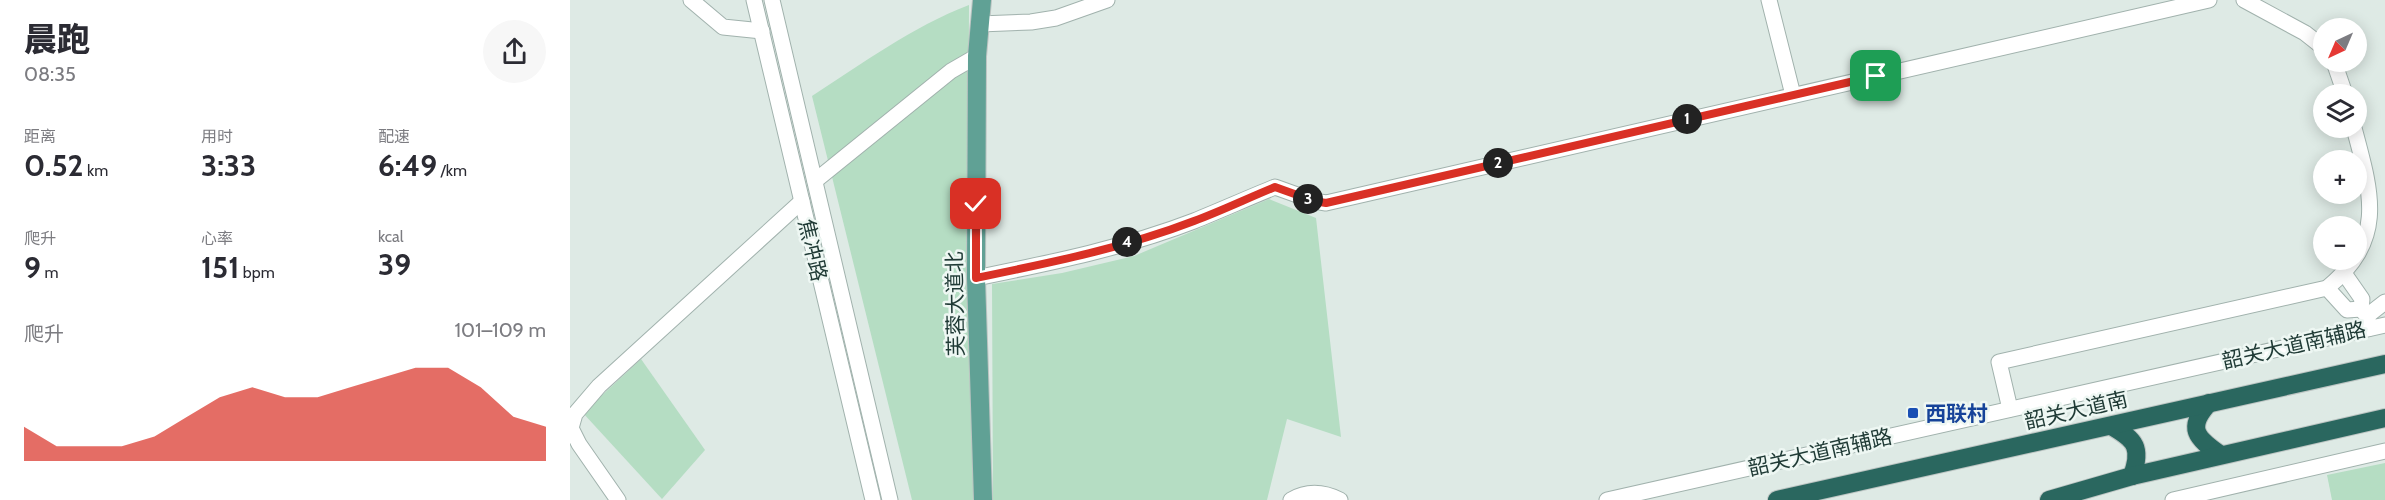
<!DOCTYPE html>
<html lang="zh">
<meta charset="utf-8">
<style>
body{margin:0;font-family:Cabin,"Noto Sans SC",sans-serif;background:#f7f7f7;color:#2b2b33;height:100vh;display:flex;flex-direction:column;font-size:22px;white-space:nowrap}
*{box-sizing:border-box;margin:0}
p{font-size:20px;color:#7c7c81}
.icon{flex:none;width:33px;height:33px;fill:none;stroke:currentColor;stroke-width:2;stroke-linecap:round;stroke-linejoin:round}
.map{position:relative;flex:1;overflow:hidden}
.panel{display:flex;flex-direction:column;background:#fff;width:570px}
.panel>*{flex:none}
.needle{width:39px;rotate:224deg}
.tools{position:absolute;left:1743px;top:18px;display:grid;gap:12px}
.tools a{display:grid;place-items:center;width:54px;height:54px;border-radius:50%;background:#fff;box-shadow:0 3px 15px #0003;font-size:30px}
.pin{position:absolute;display:grid;place-items:center;width:51px;height:51px;color:#fff;margin:-26px;border-radius:12px;box-shadow:0 3px 9px #0006}
.km{position:absolute;width:30px;height:30px;margin:-15px;border-radius:50%;background:#222;color:#fff;font-size:16px;line-height:30px;text-align:center}
.round{display:grid;place-items:center;flex:none;width:63px;height:63px;border-radius:32px;background:#f7f7f7}
.headline{display:flex;align-items:center;justify-content:space-between;height:102px;padding:0 24px}
h1{font-size:33px;font-weight:800;line-height:45px}
.figures{display:grid;grid-template-columns:repeat(3,1fr);gap:9px;height:102px;padding:6px 24px}
.figures div{display:grid;align-content:center}
.figures b{font-size:30px;font-weight:800}
.figures small{font-size:16px;font-weight:400}
.figures p{font-size:16px}
.chart{height:168px;padding:12px 24px}
.chart p{display:flex;justify-content:space-between}
.chart svg{width:100%;height:108px;margin-top:6px;fill:#d93025;opacity:.7}
main{display:flex;flex:1;min-height:0}
.map>svg:first-child{display:block}
.green{fill:#b5ddc3}
.lines{fill:none;stroke-linecap:round;stroke-linejoin:round}
.minor-casing{stroke:#a1b2ad;stroke-width:17}
.major-casing{stroke:#bcc4c2;stroke-width:20}
.highway-casing{stroke:#bcc4c2;stroke-width:20}
.minor{stroke:#fff;stroke-width:15}
.major{stroke:#60a195;stroke-width:18}
.highway{stroke:#2a675f;stroke-width:18}
.route-casing{stroke:#fff;stroke-width:12}
.route{stroke:#d93025;stroke-width:8}
.transit-dot{fill:#1a4fb4;stroke:#eef7f3;stroke-width:2}
.labels{text-anchor:middle;dominant-baseline:central;stroke-width:5;stroke-linejoin:round;paint-order:stroke}
.street-label{font-size:21px;fill:#1f3a35;stroke:#eef7f3}
.transit-label{font-size:21px;font-weight:bold;fill:#164399;stroke:#eef7f3;text-anchor:start}
</style>
<main>
<section class="panel">
<div class="headline"><div><h1>晨跑</h1><p>08:35</p></div><a class="round"><svg class="icon" aria-label="share" viewBox="0 0 24 24"><path d="M12 15V3M7 8l5-5 5 5M5 13v7h14v-7"/></svg></a></div>
<div class="figures">
<div><p>距离</p><b>0.52<small> km</small></b></div>
<div><p>用时</p><b>3:33</b></div>
<div><p>配速</p><b>6:49<small> /km</small></b></div>
</div>
<div class="figures">
<div><p>爬升</p><b>9<small> m</small></b></div>
<div><p>心率</p><b>151<small> bpm</small></b></div>
<div><p>kcal</p><b>39</b></div>
</div>
<div class="chart"><p><span>爬升</span>101–109 m</p>
<svg viewBox="0 0 160 44" preserveAspectRatio="none"><path d="M0 44V30L10 38L20 38L30 38L40 34L50 26L60 18L70 14L80 18L90 18L100 14L110 10L120 6L130 6L140 14L150 26L160 30V44z"/></svg>
</div>
</section>
<div class="map">
<svg width="1815" height="500" viewBox="0 0 1815 500">
<rect width="100%" height="100%" fill="#deeae5"/>
<g class="green">
<path d="M399,5l-1,273 6,222h-62l-100,-404c51,-33 100,-69 157,-91z"/>
<polygon points="699,199 746,218 771,437 717,419 697,500 423,500 422,284 492,273 564,256"/>
<polygon points="71,359 135,450 92,499 13,413"/>
<polygon points="1815,463 1815,500 1762,500 1757,475"/>
</g>
<g class="lines">
<defs>
<g id="minor">
<polyline points="121,0 153,27 192,31"/>
<polyline points="184,0 303,500"/>
<polyline points="202,0 320,500"/>
<polyline points="1199,0 1223,95"/>
<polyline points="1674,0 1735,33 1754,48"/>
<polyline points="410,24 461,22 486,18 537,0"/>
<polyline points="1764,62 1775,94"/>
<polyline points="245,181 381,71 407,56"/>
<polyline points="1776,276 1792,299 1791,309 1797,316 1800,328"/>
<path d="M406,278c73,-15 148,-30 218,-57 27,-11 54,-23 81,-34l39,14 12,2 883,-203"/>
<polyline points="1757,288 1777,310 1791,309"/>
<polyline points="1797,316 1815,302"/>
<path d="M1440,409l-11,-47 328,-74c58,-48 46,-90 27,-160"/>
<polyline points="48,500 9,444 1,428 5,414 29,386 232,201"/>
<path d="M721,500c17,-10 33,-8 49,0"/>
<polyline points="1037,500 1815,325"/>
<polyline points="1603,500 1815,451"/>
</g>
<polyline id="major" points="412,0 407,56 406,278 413,500"/>
<g id="highway">
<path d="M1639,403c-23,25 -13,35 12,52"/>
<path d="M1541,426c25,14 31,22 21,50"/>
<polyline points="1207,500 1815,364"/>
<polyline points="1479,500 1562,476 1815,418"/>
</g>
</defs>
<use href="#minor" class="minor-casing"/>
<use href="#major" class="major-casing"/>
<use href="#highway" class="highway-casing"/>
<use href="#minor" class="minor"/>
<use href="#major" class="major"/>
<use href="#highway" class="highway"/>
</g>
<g class="lines">
<defs>
<path id="route" d="M406,204v74c73,-15 148,-30 218,-57 27,-10 54,-23 81,-34l39,14 12,2 550,-127"/>
</defs>
<use href="#route" class="route-casing"/>
<use href="#route" class="route"/>
</g>
<rect class="transit-dot" x="1337" y="407" width="12" height="12" rx="3"/>
<g class="labels">
<g class="street-label">
<text transform="translate(243 250) rotate(77)">焦冲路</text>
<text transform="translate(385 304) rotate(-91)">芙蓉大道北</text>
<text transform="translate(1724 345) rotate(-13)">韶关大道南辅路</text>
<text transform="translate(1506 410) rotate(-13)">韶关大道南</text>
<text transform="translate(1250 452) rotate(-13)">韶关大道南辅路</text>
</g>
<g class="transit-label">
<text x="1355" y="413">西联村</text>
</g>
</g>
</svg>
<div class="tools">
<a><svg class="needle" viewBox="-14 -14 28 28"><path d="M0-13l5 13h-10z" fill="#e53935"/><path d="M0 13l5-13h-10z" fill="#7c7c81"/></svg></a>
<a><svg class="icon" aria-label="layers" viewBox="0 0 24 24"><path d="M12 4l9 5-9 5-9-5zM3 14l9 5 9-5"/></svg></a>
<a>+</a>
<a>−</a>
</div>
<div class="pin" style="left:1306px;top:76px;background:#1e9e55"><svg class="icon" aria-label="arrive" viewBox="0 0 24 24"><path d="M6 21V4h12l-3 4 3 4H6"/></svg></div>
<div class="pin" style="left:406px;top:204px;background:#d93025"><svg class="icon" aria-label="check" viewBox="0 0 24 24"><path d="M5 12l5 5 9-10"/></svg></div>
<b class="km" style="left:1117px;top:119px">1</b>
<b class="km" style="left:928px;top:163px">2</b>
<b class="km" style="left:738px;top:199px">3</b>
<b class="km" style="left:557px;top:242px">4</b>
</div>
</main>
